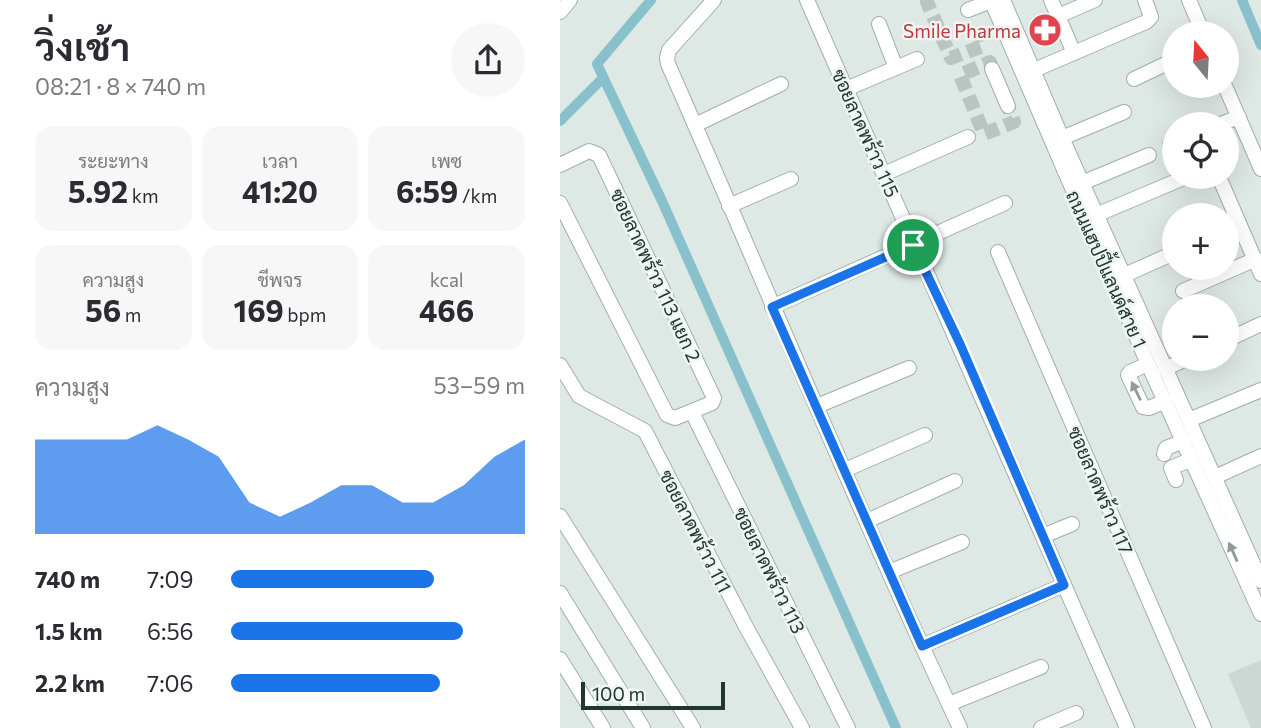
<!DOCTYPE html>
<html lang="th">
<meta charset="utf-8">
<style>
body{margin:0;font-family:Commissioner,Sarabun,sans-serif;background:#f7f7f7;color:#2b2b33;height:100vh;display:flex;flex-direction:column;font-size:26px;white-space:nowrap}
*{box-sizing:border-box;margin:0}
p{font-size:23px;color:#7c7c81}
.icon{flex:none;width:38px;height:38px;fill:none;stroke:currentColor;stroke-width:2;stroke-linecap:round;stroke-linejoin:round}
.map{position:relative;flex:1;overflow:hidden}
.details{display:flex;flex-direction:column;background:#fff;width:560px}
.details>*{flex:none}
.needle{width:46px;rotate:342deg}
.buttons{position:absolute;left:602px;top:21px;display:grid;gap:14px}
.buttons a{display:grid;place-items:center;width:77px;height:77px;border-radius:50%;background:#fff;box-shadow:0 7px 28px #0002;font-size:35px}
.scale{position:absolute;left:21px;bottom:18px;width:144px;box-sizing:border-box;padding-left:7px;border:4px solid #203731;border-top:0;font-size:19px;line-height:24px;white-space:nowrap;color:#203731;-webkit-text-stroke:5px #eef5f2;paint-order:stroke}
.pin{position:absolute;display:grid;place-items:center;width:60px;height:60px;color:#fff;margin:-30px;border:4px solid #fff;border-radius:50%;box-shadow:0 2px 7px #0007}
.round{display:grid;place-items:center;flex:none;width:74px;height:74px;border-radius:37px;background:#f7f7f7}
.overview{display:flex;align-items:center;justify-content:space-between;height:119px;padding:0 35px}
h1{font-size:38px;font-weight:700;line-height:52px}
.stats{display:grid;grid-template-columns:repeat(3,1fr);gap:10px;height:119px;padding:7px 35px}
.stats div{display:grid;align-content:center;border-radius:18px;background:#f7f7f7;text-align:center}
.stats b{font-size:30px;font-weight:700}
.stats small{font-size:19px;font-weight:400}
.stats p{font-size:19px}
.chart{height:196px;padding:14px 35px}
.chart p{display:flex;justify-content:space-between}
.chart svg{width:100%;height:126px;margin-top:7px;fill:#1a73e8;opacity:.7}
ul{padding:0 35px;list-style:none;font-size:23px}
li{display:grid;grid-template-columns:112px 84px 1fr;align-items:center;height:52px}
li i{height:18px;border-radius:9px;background:#1a73e8}
main{display:flex;flex:1;min-height:0}
.map>svg:first-child{display:block}
.built{fill:#ccd8d3}
.lines{fill:none;stroke-linecap:round;stroke-linejoin:round}
.canal{stroke:#88c0cb;stroke-width:10}
.minor-tunnel{stroke:#b8c5c0;stroke-width:14;stroke-dasharray:14 7;stroke-linecap:butt}
.minor-casing{stroke:#a1afab;stroke-width:16}
.minor{stroke:#fff;stroke-width:14}
.oneway{fill:#909b98}
.route-casing{stroke:#fff;stroke-width:14}
.route{stroke:#1a73e8;stroke-width:9}
.labels{text-anchor:middle;dominant-baseline:central;stroke-width:5;stroke-linejoin:round;paint-order:stroke}
.health-label{font-size:19px;fill:#be3a42;stroke:#eef5f2;text-anchor:end}
.street-label{font-size:19px;fill:#203731;stroke:#eef5f2}
</style>
<main>
<section class="details">
<div class="overview"><div><h1>วิ่งเช้า</h1><p>08:21 · 8 × 740 m</p></div><a class="round"><svg class="icon" aria-label="share" viewBox="0 0 24 24"><path d="M12 15V3M7 8l5-5 5 5M5 13v7h14v-7"/></svg></a></div>
<div class="stats">
<div><p>ระยะทาง</p><b>5.92<small> km</small></b></div>
<div><p>เวลา</p><b>41:20</b></div>
<div><p>เพซ</p><b>6:59<small> /km</small></b></div>
</div>
<div class="stats">
<div><p>ความสูง</p><b>56<small> m</small></b></div>
<div><p>ชีพจร</p><b>169<small> bpm</small></b></div>
<div><p>kcal</p><b>466</b></div>
</div>
<div class="chart"><p><span>ความสูง</span>53–59 m</p>
<svg viewBox="0 0 160 44" preserveAspectRatio="none"><path d="M0 44V11L10 11L20 11L30 11L40 6L50 11L60 17L70 33L80 38L90 33L100 27L110 27L120 33L130 33L140 27L150 17L160 11V44z"/></svg>
</div>
<ul>
<li><b>740 m</b>7:09<i style="width:69%"></i></li>
<li><b>1.5 km</b>6:56<i style="width:79%"></i></li>
<li><b>2.2 km</b>7:06<i style="width:71%"></i></li>
</ul>
</section>
<div class="map">
<svg width="701" height="728" viewBox="0 0 701 728">
<rect width="100%" height="100%" fill="#dee8e4"/>
<polygon class="built" points="701,660 701,728 691,728 668,674"/>
<g class="lines">
<g class="canal">
<polyline points="91,0 37,64 102,201 336,728"/>
<polyline points="682,0 701,45"/>
<polyline points="0,121 43,78"/>
</g>
<g class="minor-tunnel">
<polyline points="372,0 367,2 391,58 423,46 416,27"/>
<polyline points="432,69 430,62 400,75 424,134 454,122 448,106"/>
</g>
<defs>
<g id="minor">
<path d="M154,0l-45,50 -2,8 1,6c98,221 189,445 292,664"/>
<path d="M247,0c108,242 214,485 320,728"/>
<polyline points="431,0 588,364 701,614"/>
<polyline points="443,0 502,138 701,581"/>
<polyline points="491,0 514,53"/>
<polyline points="629,0 643,33"/>
<polyline points="408,10 431,1"/>
<polyline points="0,12 10,0"/>
<polyline points="498,16 535,0"/>
<polyline points="319,24 336,68"/>
<polyline points="432,69 448,106"/>
<polyline points="465,74 586,22 591,17 585,0"/>
<polyline points="574,79 614,60"/>
<polyline points="665,86 701,169"/>
<polyline points="286,89 357,59"/>
<polyline points="661,124 679,117"/>
<polyline points="135,125 221,84"/>
<polyline points="502,138 564,112"/>
<polyline points="610,144 614,142"/>
<polyline points="0,165 29,151 39,155 154,398 152,403 115,418 107,415 0,203"/>
<polyline points="324,174 408,137"/>
<polyline points="659,177 701,274"/>
<polyline points="522,183 589,155"/>
<polyline points="169,206 231,179"/>
<polyline points="536,215 626,177"/>
<polyline points="438,252 644,728"/>
<polyline points="558,278 614,253"/>
<polyline points="623,291 696,259"/>
<polyline points="212,307 445,203"/>
<polyline points="667,340 701,324"/>
<polyline points="588,364 570,372 568,375 583,407 589,408 606,401"/>
<polyline points="0,365 19,396 85,431 185,625 242,728"/>
<polyline points="605,369 626,359"/>
<polyline points="257,406 349,368"/>
<polyline points="132,412 288,728"/>
<polyline points="629,420 701,390"/>
<polyline points="604,454 606,448 624,441"/>
<polyline points="285,470 365,435"/>
<polyline points="655,477 701,456"/>
<polyline points="616,480 611,468 632,459"/>
<polyline points="0,516 133,728"/>
<polyline points="307,521 395,481"/>
<polyline points="483,536 512,524"/>
<polyline points="329,572 402,542"/>
<polyline points="0,593 83,728"/>
<polyline points="362,646 504,585"/>
<polyline points="0,659 43,728"/>
<polyline points="389,704 481,667"/>
<polyline points="481,728 516,713"/>
</g>
</defs>
<use href="#minor" class="minor-casing"/>
<use href="#minor" class="minor"/>
</g>
<defs><path id="oneway-solid" d="M-6-.8H1V-3.2L6.5 0L1 3.2V.8H-6Z" transform="scale(1.75)"/></defs>
<g class="oneway">
<use href="#oneway-solid" transform="translate(576 391) rotate(-116)"/>
<use href="#oneway-solid" transform="translate(673 552) rotate(-114)"/>
</g>
<g class="lines">
<defs>
<polygon id="route" points="353,245 400,344 504,585 362,646 212,307"/>
</defs>
<use href="#route" class="route-casing"/>
<use href="#route" class="route"/>
</g>
<defs>
<symbol id="pharmacy-disc" viewBox="-11 -11 22 22"><circle r="9.5" fill="#e0444e" stroke="#eef5f2"/><path d="M-2-6h4v4h4v4h-4v4h-4v-4h-4v-4h4Z" fill="#fff"/></symbol>
</defs>
<g fill-rule="evenodd">
<use href="#pharmacy-disc" x="466" y="11" width="38" height="38"/>
</g>
<g class="labels">
<g class="health-label">
<text x="461" y="30">Smile Pharma</text>
</g>
<g class="street-label">
<text transform="translate(306 133) rotate(66)">ซอยลาดพร้าว 115</text>
<text transform="translate(547 269) rotate(66)">ถนนแฮปปี้แลนด์สาย 1</text>
<text transform="translate(96 275) rotate(65)">ซอยลาดพร้าว 113 แยก 2</text>
<text transform="translate(541 490) rotate(67)">ซอยลาดพร้าว 117</text>
<text transform="translate(136 531) rotate(63)">ซอยลาดพร้าว 111</text>
<text transform="translate(210 570) rotate(64)">ซอยลาดพร้าว 113</text>
</g>
</g>
</svg>
<div class="buttons">
<a><svg class="needle" viewBox="-14 -14 28 28"><path d="M0-13l5 13h-10z" fill="#e53935"/><path d="M0 13l5-13h-10z" fill="#7c7c81"/></svg></a>
<a><svg class="icon" aria-label="locate" viewBox="0 0 24 24"><circle cx="12" cy="12" r="6"/><path d="M12 2v4M12 18v4M2 12h4M18 12h4"/></svg></a>
<a>+</a>
<a>−</a>
</div>
<div class="scale">100 m</div>
<div class="pin" style="left:353px;top:245px;background:#1e9e55"><svg class="icon" aria-label="arrive" viewBox="0 0 24 24"><path d="M6 21V4h12l-3 4 3 4H6"/></svg></div>
</div>
</main>
